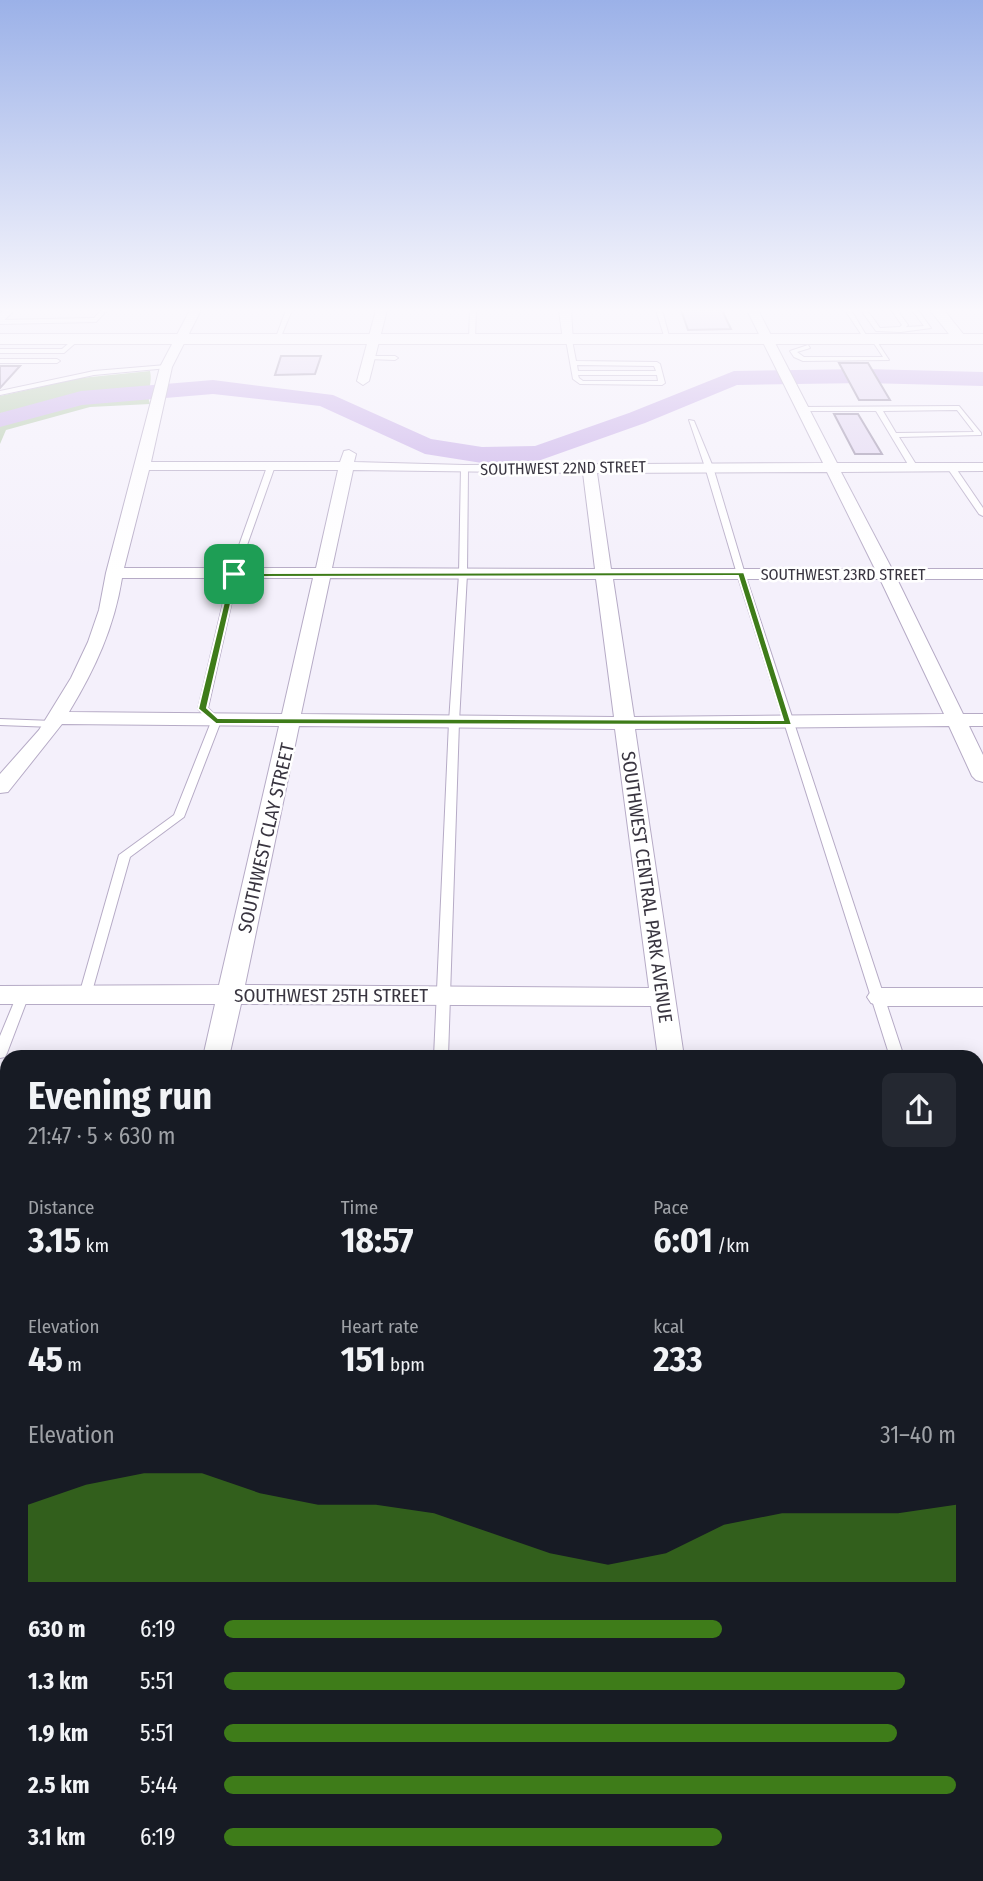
<!DOCTYPE html>
<meta charset="utf-8">
<style>
body{margin:0;font-family:"Fira Sans Condensed",sans-serif;background:#242831;color:#f1f3f6;height:100vh;display:flex;flex-direction:column;font-size:26px;white-space:nowrap}
*{box-sizing:border-box;margin:0}
p{font-size:23px;color:#9ea1a6}
.icon{flex:none;width:38px;height:38px;fill:none;stroke:currentColor;stroke-width:2;stroke-linecap:round;stroke-linejoin:round}
.map{position:relative;flex:1;overflow:hidden}
.side{position:absolute;left:0px;top:1050px;width:984px;height:831px;display:flex;flex-direction:column;background:#171b24;border-radius:21px 21px 0 0;box-shadow:0 4px 18px #0003}
.side>*{flex:none}
.pin{position:absolute;display:grid;place-items:center;width:60px;height:60px;color:#fff;margin:-30px;border-radius:14px;box-shadow:0 4px 10px #0006}
.round{display:grid;place-items:center;flex:none;width:74px;height:74px;border-radius:10px;background:#242831}
.headline{display:flex;align-items:center;justify-content:space-between;height:119px;padding:0 28px}
h1{font-size:38px;font-weight:700;line-height:52px}
.figures{display:grid;grid-template-columns:repeat(3,1fr);gap:10px;height:119px;padding:7px 28px}
.figures div{display:grid;align-content:center}
.figures b{font-size:35px;font-weight:700}
.figures small{font-size:19px;font-weight:400}
.figures p{font-size:19px}
.chart{height:196px;padding:14px 28px}
.chart p{display:flex;justify-content:space-between}
.chart svg{width:100%;height:126px;margin-top:7px;fill:#3e7c19;opacity:.7}
ul{padding:0 28px;list-style:none;font-size:23px}
li{display:grid;grid-template-columns:112px 84px 1fr;align-items:center;height:52px}
li i{height:18px;border-radius:9px;background:#3e7c19}
.map>svg:first-child{display:block}
.green{fill:#b1c9a7}
.lines{fill:none;stroke-linecap:round;stroke-linejoin:round}
.river{fill:#c7ade8;fill-rule:evenodd}
.building{fill:#e1d5f1;stroke:#998ea8;stroke-width:2}
.service-casing{stroke:#b6abc6;stroke-width:2}
.minor-casing{stroke:#b6abc6;stroke-width:2}
.tertiary-casing{stroke:#b6abc6;stroke-width:2}
.secondary-casing{stroke:#b6abc6;stroke-width:2}
.service{fill:#fff;fill-rule:evenodd}
.minor{fill:#fff;fill-rule:evenodd}
.tertiary{fill:#fff;fill-rule:evenodd}
.secondary{fill:#fff;fill-rule:evenodd}
.route{fill:#3e7c19;stroke:#fff;stroke-width:2;fill-rule:evenodd}
.labels{text-anchor:middle;dominant-baseline:central;stroke-width:5;stroke-linejoin:round;paint-order:stroke}
.far-street-label{font-size:16px;fill:#393540;stroke:#fff}
.street-label{font-size:19px;fill:#393540;stroke:#fff}
</style>
<div class="map">
<svg width="983" height="1881" viewBox="0 0 983 1881">
<rect width="100%" height="100%" fill="#f4f0fb"/>
<path class="green" d="M150,371c3,11 -4,23 0,33l-60,3 -84,23 -6,14v-48l81,-18z"/>
<g class="lines">
<polygon class="river" points="865,369 983,372 983,386 865,383 737,385 645,423 538,461 482,463 425,454 320,406 213,394 82,405 0,427 0,413 81,391 213,380 333,395 431,439 482,447 535,446 629,413 734,371"/>
</g>
<g class="building">
<polygon points="681,310 722,310 731,329 688,330"/>
<polygon points="281,356 321,356 315,374 275,375"/>
<polygon points="839,363 868,363 890,400 859,400"/>
<polygon points="0,366 20,366 0,388"/>
<polygon points="834,414 858,414 882,454 855,454"/>
</g>
<g class="lines">
<defs>
<g id="service">
<polygon points="101,310 107,310 96,322 0,324 0,320 94,318"/>
<polygon points="286,310 292,310 280,339 275,340"/>
<polygon points="470,310 476,310 475,339 472,341 469,339"/>
<polygon points="656,310 662,310 670,340 665,339"/>
<polygon points="845,310 851,310 869,340 865,340"/>
<polygon points="861,310 867,310 880,328 900,327 902,325 891,310 897,310 908,325 906,327 924,326 912,310 918,310 931,328 901,332 876,331"/>
<polygon points="874,337 889,360 803,361 794,357 790,351 808,345 810,348 797,352 804,357 883,357 871,339"/>
<polygon points="75,338 80,339 64,353 0,353 0,349 62,349"/>
<path d="M569,338l3,2 4,21 81,1 3,2 5,19 -3,2 -82,-1 -7,-5 -7,-39zM577,365l77,1 2,5h-78zM578,375h79l1,6h-75l-4,-3z"/>
<polygon points="370,356 395,356 398,358 395,360 368,359"/>
<polygon points="0,359 57,359 60,361 57,363 0,363"/>
<polygon points="166,365 168,368 94,375 0,395 0,391 94,371"/>
<path d="M959,406l22,27v2l-82,2 18,29 -4,2 -4,-2 -33,-55h-74l-3,-2 3,-2zM957,410l17,22 -78,1 -13,-22z"/>
<polygon points="689,420 694,421 713,467 745,574 904,1057 890,1057 737,574 705,467"/>
<polygon points="268,464 275,466 240,565 208,708 221,721 184,817 130,857 91,995 90,998 80,998 79,995 119,855 174,815 211,722 198,709 232,565"/>
<polygon points="947,464 953,464 983,508 983,516 979,514 946,466"/>
<polygon points="461,467 468,469 467,574 459,722 448,1057 434,1057 449,722 459,574"/>
<polygon points="0,719 53,721 58,724 53,727 0,725"/>
<polygon points="23,990 28,992 29,995 7,1053 5,1057 0,1058 0,1036 17,995 18,992"/>
<polygon points="976,1317 983,1321 983,1354 976,1350"/>
<polygon points="401,1874 423,1874 422,1881 400,1881"/>
</g>
<g id="minor">
<polygon points="4,310 15,310 0,324 0,314"/>
<path d="M190,310h11l-29,57 -21,95h189l4,-11 5,-1 7,4 -2,8 110,3 359,-2 -76,-153h11l79,153h146v8l-142,1 51,97h91v10h-86l66,135h20v12h-14l14,29v27l-7,-2 -4,-4 -23,-50 -314,3 49,328h-26l-7,-51 -410,-2 -12,53h-26l12,-53h-215v-18l219,-1 60,-259 -217,-2 -54,68 -8,1v-19l39,-44 32,-52 17,-36 11,-32 7,-37 54,-206zM149,470h189l-22,98h-192zM353,470l230,3 12,96 -263,-1zM827,472l48,97h-264l-14,-96zM122,578h191l-31,136 -213,-2c26,-43 45,-84 53,-134zM330,578l266,1 18,138 -313,-3zM613,579h267l64,135 -310,3zM299,726l316,3 34,259 -404,-3z"/>
<polygon points="376,310 387,310 369,381 363,385 357,381"/>
<polygon points="559,310 571,310 573,342 563,340"/>
<polygon points="880,988 983,988 983,1006 880,1006 871,1003 867,997 871,991"/>
<rect x="0" y="1484" width="7" height="36"/>
<rect x="976" y="1487" width="7" height="36"/>
<polygon points="27,1874 71,1874 69,1881 25,1881"/>
<polygon points="765,1874 809,1874 810,1881 766,1881"/>
</g>
<polygon id="tertiary" points="930,310 944,310 968,340 966,343 956,343"/>
<rect id="secondary" x="0" y="334" width="983" height="10"/>
</defs>
<use href="#service" class="service-casing"/>
<use href="#minor" class="minor-casing"/>
<use href="#tertiary" class="tertiary-casing"/>
<use href="#secondary" class="secondary-casing"/>
<use href="#service" class="service"/>
<use href="#minor" class="minor"/>
<use href="#tertiary" class="tertiary"/>
<use href="#secondary" class="secondary"/>
</g>
<linearGradient id="sky" x2="0" y2="1"><stop stop-color="#9bb1e8"/><stop offset="0.54" stop-color="#faf8fd"/><stop offset="1" stop-color="#faf8fd" stop-opacity="0"/></linearGradient>
<rect width="983" height="574" fill="url(#sky)"/>
<path class="route" d="M744,572l48,153 -576,-1 -18,-15 33,-136zM738,576l45,144 -565,-2 -11,-10 30,-131z"/>
<g class="labels">
<g class="far-street-label">
<text transform="translate(563 468) rotate(-1)">SOUTHWEST 22ND STREET</text>
<text x="843" y="574">SOUTHWEST 23RD STREET</text>
</g>
<g class="street-label">
<text transform="translate(266 838) rotate(-77)">SOUTHWEST CLAY STREET</text>
<text transform="translate(647 887) rotate(82)">SOUTHWEST CENTRAL PARK AVENUE</text>
<text x="331" y="995">SOUTHWEST 25TH STREET</text>
</g>
</g>
</svg>
<div class="pin" style="left:234px;top:574px;background:#1e9e55"><svg class="icon" aria-label="arrive" viewBox="0 0 24 24"><path d="M6 21V4h12l-3 4 3 4H6"/></svg></div>
<section class="side">
<div class="headline"><div><h1>Evening run</h1><p>21:47 · 5 × 630 m</p></div><a class="round"><svg class="icon" aria-label="share" viewBox="0 0 24 24"><path d="M12 15V3M7 8l5-5 5 5M5 13v7h14v-7"/></svg></a></div>
<div class="figures">
<div><p>Distance</p><b>3.15<small> km</small></b></div>
<div><p>Time</p><b>18:57</b></div>
<div><p>Pace</p><b>6:01<small> /km</small></b></div>
</div>
<div class="figures">
<div><p>Elevation</p><b>45<small> m</small></b></div>
<div><p>Heart rate</p><b>151<small> bpm</small></b></div>
<div><p>kcal</p><b>233</b></div>
</div>
<div class="chart"><p><span>Elevation</span>31–40 m</p>
<svg viewBox="0 0 160 44" preserveAspectRatio="none"><path d="M0 44V17L10 10L20 6L30 6L40 13L50 17L60 17L70 20L80 27L90 34L100 38L110 34L120 24L130 20L140 20L150 20L160 17V44z"/></svg>
</div>
<ul>
<li><b>630 m</b>6:19<i style="width:68%"></i></li>
<li><b>1.3 km</b>5:51<i style="width:93%"></i></li>
<li><b>1.9 km</b>5:51<i style="width:92%"></i></li>
<li><b>2.5 km</b>5:44<i style="width:100%"></i></li>
<li><b>3.1 km</b>6:19<i style="width:68%"></i></li>
</ul>
</section>
</div>
